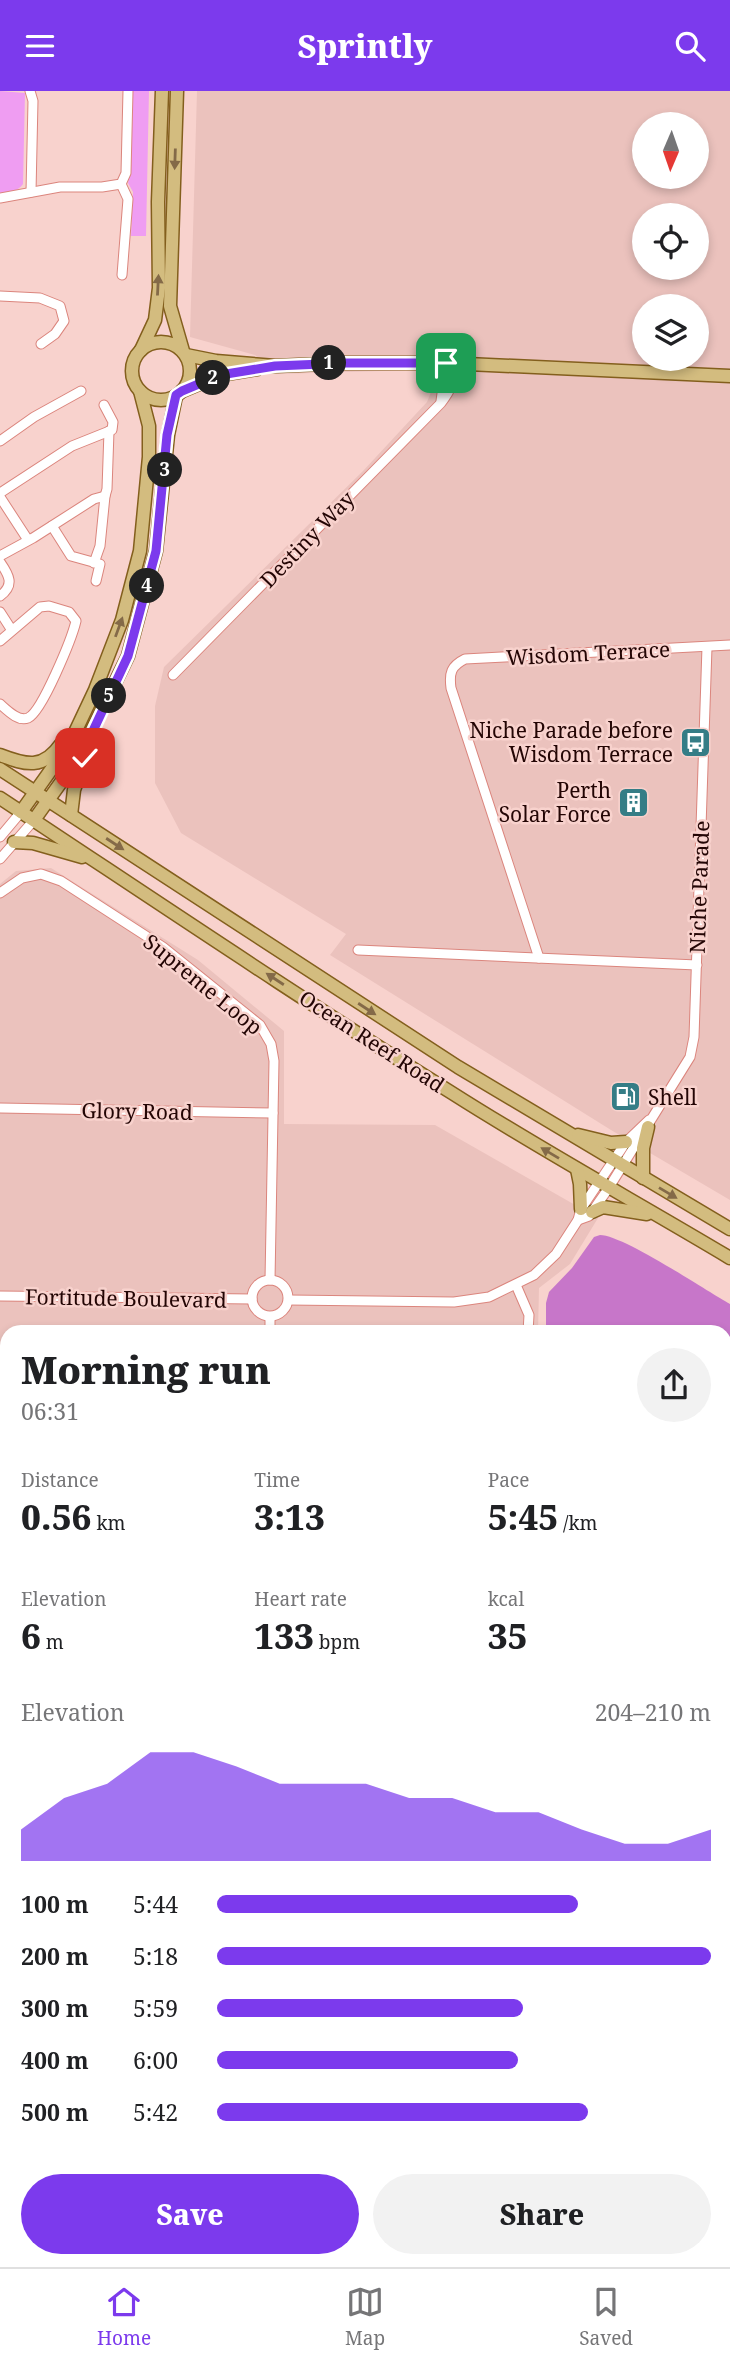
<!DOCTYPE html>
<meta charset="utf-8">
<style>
body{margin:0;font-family:"Noto Serif",serif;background:#f2f2f2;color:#202124;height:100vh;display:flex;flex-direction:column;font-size:26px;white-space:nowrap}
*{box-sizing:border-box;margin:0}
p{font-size:23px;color:#757577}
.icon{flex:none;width:38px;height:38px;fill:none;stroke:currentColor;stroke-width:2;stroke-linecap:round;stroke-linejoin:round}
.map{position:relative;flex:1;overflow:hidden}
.side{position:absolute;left:0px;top:1234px;width:732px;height:943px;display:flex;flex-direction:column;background:#fff;border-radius:21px 21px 0 0;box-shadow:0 4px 10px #0003}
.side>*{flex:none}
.needle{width:46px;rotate:182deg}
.tools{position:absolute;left:632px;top:21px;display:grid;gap:14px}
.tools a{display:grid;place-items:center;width:77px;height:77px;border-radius:50%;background:#fff;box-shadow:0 4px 10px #0003;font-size:35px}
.pin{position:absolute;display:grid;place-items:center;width:60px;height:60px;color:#fff;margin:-30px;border-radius:14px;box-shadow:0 4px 10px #0006}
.km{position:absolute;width:35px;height:35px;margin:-18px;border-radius:50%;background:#222;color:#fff;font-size:19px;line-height:35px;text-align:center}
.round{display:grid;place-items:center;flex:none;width:74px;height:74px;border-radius:37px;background:#f2f2f2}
.summary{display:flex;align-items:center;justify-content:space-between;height:119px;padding:0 21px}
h1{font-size:38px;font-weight:800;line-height:52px}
.metrics{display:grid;grid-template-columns:repeat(3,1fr);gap:10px;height:119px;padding:7px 21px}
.metrics div{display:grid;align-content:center}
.metrics b{font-size:35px;font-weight:800}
.metrics small{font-size:19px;font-weight:400}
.metrics p{font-size:19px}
.chart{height:196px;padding:14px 21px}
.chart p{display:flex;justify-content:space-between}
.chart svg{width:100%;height:126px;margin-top:7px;fill:#7c3aed;opacity:.7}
.button{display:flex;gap:14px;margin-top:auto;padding:14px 21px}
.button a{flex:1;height:80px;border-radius:42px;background:#7c3aed;color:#fff;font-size:28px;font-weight:800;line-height:80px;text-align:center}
.button a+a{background:#f2f2f2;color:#202124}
ul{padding:0 21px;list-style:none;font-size:23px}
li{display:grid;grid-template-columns:112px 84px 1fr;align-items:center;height:52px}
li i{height:18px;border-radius:9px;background:#7c3aed}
header{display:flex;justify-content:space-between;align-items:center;height:91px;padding:0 21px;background:#7c3aed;color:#fff;font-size:32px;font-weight:800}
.dock{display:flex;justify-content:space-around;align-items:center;height:98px;border-top:2px solid #e0e0e0;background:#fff;font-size:19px;color:#757577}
.dock a{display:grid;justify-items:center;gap:4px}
.dock .selected{color:#7c3aed}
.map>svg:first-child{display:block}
.built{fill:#ebc2bd;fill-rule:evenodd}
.green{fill:#ef9df2}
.forest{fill:#c776c9}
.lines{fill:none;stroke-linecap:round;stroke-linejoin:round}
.minor-casing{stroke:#db857d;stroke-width:11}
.major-casing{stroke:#835f1d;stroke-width:15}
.minor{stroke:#fff;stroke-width:9}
.major{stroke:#d3bc7f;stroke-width:12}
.oneway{fill:#846a48}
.route-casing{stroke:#fff;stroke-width:14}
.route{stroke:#7c3aed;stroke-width:9}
.labels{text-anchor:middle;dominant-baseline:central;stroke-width:5;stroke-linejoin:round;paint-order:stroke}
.street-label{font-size:21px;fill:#230504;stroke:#f8d2cd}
.poi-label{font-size:21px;fill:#230504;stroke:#f8d2cd;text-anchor:end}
</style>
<header><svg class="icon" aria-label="menu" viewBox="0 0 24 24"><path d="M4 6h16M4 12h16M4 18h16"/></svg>Sprintly<svg class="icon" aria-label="search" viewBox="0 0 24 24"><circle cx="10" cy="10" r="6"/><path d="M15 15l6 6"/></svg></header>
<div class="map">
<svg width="730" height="2176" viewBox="0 0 730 2176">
<rect width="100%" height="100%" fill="#f8d2cd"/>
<g class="built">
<path d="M197,0h533v1109l-119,-70 -281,-175 16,-21 -165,-101 -26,-50v-77l9,-39 199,-196 64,-69 6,-15 -3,-12 -14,-5 -138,4 -23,-19 -65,-18zM644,33h52v53h-52zM644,124h52v53h-52zM644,215h52v53h-52z"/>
<polygon points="51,777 198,869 284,940 284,1033 435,1034 598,1127 570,1173 539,1197 538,1241 7,1241 7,1567 0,1567 0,793 16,780"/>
</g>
<g class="green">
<path d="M0,0l25,2 -2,91c-5,7 -14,10 -23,10z"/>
<polygon points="133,0 149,0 146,145 131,145 133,101 128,92 131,80"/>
</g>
<path class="forest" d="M600,1144c23,0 105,55 130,69v571l-5,2 -1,-545h-178v-29l3,-11 23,-24 22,-31z"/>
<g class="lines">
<defs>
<g id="minor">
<polyline points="30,0 33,10 31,101"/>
<polyline points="121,93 128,108 122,184"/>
<polyline points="0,107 60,96 102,96 121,93 126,82 128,0"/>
<polyline points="0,205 40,207 60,215 64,230 55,243 41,253"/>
<polyline points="441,310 446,272"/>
<polyline points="0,350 34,326 81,300"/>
<polyline points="0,402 72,355 112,339 113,331 104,314"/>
<polyline points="0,406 28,449"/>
<polyline points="52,435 71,465 100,473 96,490"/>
<polyline points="0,465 33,447 94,408 105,405"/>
<path d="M0,471c9,13 15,23 0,34"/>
<polyline points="94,472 100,455 105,405 107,398 109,340"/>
<polyline points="0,521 11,538"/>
<path d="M0,550l40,-34 9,-1 20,6 7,9c-4,17 -34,91 -48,97 -10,4 -21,-8 -28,-14"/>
<path d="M173,584l268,-272c10,-13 14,-23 16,-39"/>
<polyline points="0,746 21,721"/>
<polyline points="0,768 34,729"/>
<polyline points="0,802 22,787 41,783 61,790 163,856 260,934 271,953 274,970 270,1189"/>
<polyline points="358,859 697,874"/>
<path d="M539,867l-88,-270c-2,-15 0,-22 14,-29l265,-14"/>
<polyline points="0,1017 273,1022"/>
<polyline points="578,1129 589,1125 608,1098 690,966 694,946 707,556"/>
<circle cx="270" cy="1207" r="18"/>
<polyline points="516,1194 529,1224 528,1241"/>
<polyline points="0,1205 252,1208"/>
<polyline points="289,1209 454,1211 489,1206 534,1184 556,1163 578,1129 581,1118 626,1051 649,1029"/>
<polyline points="270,1241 270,1226"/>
<polyline points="0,1373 7,1373"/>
<polyline points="0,1578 7,1578"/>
<polyline points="0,1913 7,1914"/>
<polyline points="724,2072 730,2100"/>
<polyline points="724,2137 730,2136"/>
<polyline points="207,2176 217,2170"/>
</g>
<g id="major">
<polyline points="177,0 170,215 183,260"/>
<circle cx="161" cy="280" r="29"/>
<polyline points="141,259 155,229 159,197 158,111 162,0"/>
<polyline points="186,264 216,270 275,275 346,272 446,272 730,285"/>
<polyline points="182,300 220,284 257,278"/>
<path d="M0,664c26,10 43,15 61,-11"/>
<polyline points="0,678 458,976 730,1138"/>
<path d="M0,707c150,99 299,200 452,295 91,58 186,110 278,165"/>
<polyline points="21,721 70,652 95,599 122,529 140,460 149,366 149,335 140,300"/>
<polyline points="71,724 74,699 86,666"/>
<polyline points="34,729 79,666 128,565 156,460 168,344 176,305"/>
<polyline points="14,751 33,752 82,766"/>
<polyline points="578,1044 611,1052 626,1051"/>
<polyline points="577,1078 580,1093 581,1118"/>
<polyline points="643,1087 643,1057 648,1036"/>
<polyline points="592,1121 603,1116 647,1123"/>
</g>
</defs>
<use href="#minor" class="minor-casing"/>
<use href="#major" class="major-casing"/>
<use href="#minor" class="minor"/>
<use href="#major" class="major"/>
</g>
<defs><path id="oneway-solid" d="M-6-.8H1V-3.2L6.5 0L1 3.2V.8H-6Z" transform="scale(1.75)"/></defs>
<g class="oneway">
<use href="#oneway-solid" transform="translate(175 68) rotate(92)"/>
<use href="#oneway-solid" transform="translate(158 194) rotate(-87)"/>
<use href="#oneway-solid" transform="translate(119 536) rotate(-70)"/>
<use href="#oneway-solid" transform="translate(115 753) rotate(33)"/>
<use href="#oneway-solid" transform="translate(275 888) rotate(-147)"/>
<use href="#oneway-solid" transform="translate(367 918) rotate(33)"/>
<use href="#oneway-solid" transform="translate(550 1062) rotate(-149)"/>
<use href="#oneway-solid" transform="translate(668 1102) rotate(31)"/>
</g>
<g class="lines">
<defs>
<polyline id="route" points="85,667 92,642 128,565 156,460 167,344 176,304 182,300 220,284 275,275 346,272 446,272"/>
</defs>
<use href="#route" class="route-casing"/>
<use href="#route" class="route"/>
</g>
<defs>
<symbol id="bus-square" viewBox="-11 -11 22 22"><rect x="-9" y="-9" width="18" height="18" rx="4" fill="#357d86" stroke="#f8d2cd"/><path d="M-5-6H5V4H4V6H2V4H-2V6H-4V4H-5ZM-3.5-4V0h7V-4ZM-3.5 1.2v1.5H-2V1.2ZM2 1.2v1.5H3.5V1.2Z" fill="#fff"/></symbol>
<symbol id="building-square" viewBox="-11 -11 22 22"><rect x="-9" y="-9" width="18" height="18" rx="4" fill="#357d86" stroke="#f8d2cd"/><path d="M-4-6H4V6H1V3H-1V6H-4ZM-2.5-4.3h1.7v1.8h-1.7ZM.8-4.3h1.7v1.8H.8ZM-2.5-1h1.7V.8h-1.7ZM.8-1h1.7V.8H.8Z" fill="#fff"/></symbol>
<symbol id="fuel-square" viewBox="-11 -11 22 22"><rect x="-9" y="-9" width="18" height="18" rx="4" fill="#357d86" stroke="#f8d2cd"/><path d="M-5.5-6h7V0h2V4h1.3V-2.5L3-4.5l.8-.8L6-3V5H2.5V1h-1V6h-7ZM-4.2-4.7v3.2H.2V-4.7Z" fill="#fff"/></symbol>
</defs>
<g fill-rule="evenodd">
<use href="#bus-square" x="678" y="634" width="35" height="35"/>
<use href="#building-square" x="616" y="694" width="35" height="35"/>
<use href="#fuel-square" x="608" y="988" width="35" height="35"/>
</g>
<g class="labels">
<g class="street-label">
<text transform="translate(307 448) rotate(-46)">Destiny Way</text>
<text transform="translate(588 562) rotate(-3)">Wisdom Terrace</text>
<text transform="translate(699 796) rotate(-88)">Niche Parade</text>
<text transform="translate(203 893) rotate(39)">Supreme Loop</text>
<text transform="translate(372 950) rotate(33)">Ocean Reef Road</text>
<text transform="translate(137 1020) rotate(1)">Glory Road</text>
<text transform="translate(126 1207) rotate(1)">Fortitude Boulevard</text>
</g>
<g class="poi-label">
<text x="673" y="639">Niche Parade before<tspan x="673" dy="24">Wisdom Terrace</tspan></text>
<text x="611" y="699">Perth<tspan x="611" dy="24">Solar Force</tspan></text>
<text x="648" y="1006" text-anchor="start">Shell</text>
</g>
</g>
</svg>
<div class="tools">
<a><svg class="needle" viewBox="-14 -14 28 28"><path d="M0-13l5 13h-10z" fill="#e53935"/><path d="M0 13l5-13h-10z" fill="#757577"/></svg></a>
<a><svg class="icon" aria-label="locate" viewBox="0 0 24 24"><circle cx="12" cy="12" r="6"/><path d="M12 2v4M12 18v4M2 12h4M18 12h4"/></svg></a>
<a><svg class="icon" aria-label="layers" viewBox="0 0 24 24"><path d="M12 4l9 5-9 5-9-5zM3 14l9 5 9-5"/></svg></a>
</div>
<div class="pin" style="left:446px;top:272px;background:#1e9e55"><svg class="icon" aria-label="arrive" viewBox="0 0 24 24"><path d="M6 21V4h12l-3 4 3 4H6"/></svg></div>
<div class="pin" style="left:85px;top:667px;background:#d93025"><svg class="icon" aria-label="check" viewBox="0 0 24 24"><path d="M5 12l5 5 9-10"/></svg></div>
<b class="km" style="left:329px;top:272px">1</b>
<b class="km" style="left:213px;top:287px">2</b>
<b class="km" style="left:165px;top:379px">3</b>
<b class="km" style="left:147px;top:495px">4</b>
<b class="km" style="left:109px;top:605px">5</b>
<section class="side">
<div class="summary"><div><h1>Morning run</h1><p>06:31</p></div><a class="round"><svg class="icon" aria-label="share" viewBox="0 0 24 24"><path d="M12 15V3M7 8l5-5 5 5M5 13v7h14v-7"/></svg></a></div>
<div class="metrics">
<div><p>Distance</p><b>0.56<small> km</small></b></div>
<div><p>Time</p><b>3:13</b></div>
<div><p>Pace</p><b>5:45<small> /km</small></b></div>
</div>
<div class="metrics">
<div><p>Elevation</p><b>6<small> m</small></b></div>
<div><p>Heart rate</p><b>133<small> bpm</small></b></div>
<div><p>kcal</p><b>35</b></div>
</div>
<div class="chart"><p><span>Elevation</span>204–210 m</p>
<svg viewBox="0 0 160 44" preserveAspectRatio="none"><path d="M0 44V33L10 22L20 17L30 6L40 6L50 11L60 17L70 17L80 17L90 22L100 22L110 27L120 27L130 33L140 38L150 38L160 33V44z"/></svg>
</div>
<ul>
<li><b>100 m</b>5:44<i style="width:73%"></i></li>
<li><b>200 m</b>5:18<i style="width:100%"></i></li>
<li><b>300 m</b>5:59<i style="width:62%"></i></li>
<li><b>400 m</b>6:00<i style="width:61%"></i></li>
<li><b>500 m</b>5:42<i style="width:75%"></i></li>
</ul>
<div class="button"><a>Save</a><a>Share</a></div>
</section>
</div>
<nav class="dock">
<a class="selected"><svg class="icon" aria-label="home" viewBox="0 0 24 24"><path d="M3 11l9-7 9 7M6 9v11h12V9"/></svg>Home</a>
<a><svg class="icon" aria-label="map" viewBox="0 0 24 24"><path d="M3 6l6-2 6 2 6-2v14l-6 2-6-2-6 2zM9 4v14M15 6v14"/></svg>Map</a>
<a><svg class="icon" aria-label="saved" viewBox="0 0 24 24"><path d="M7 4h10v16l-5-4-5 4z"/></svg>Saved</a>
</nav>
